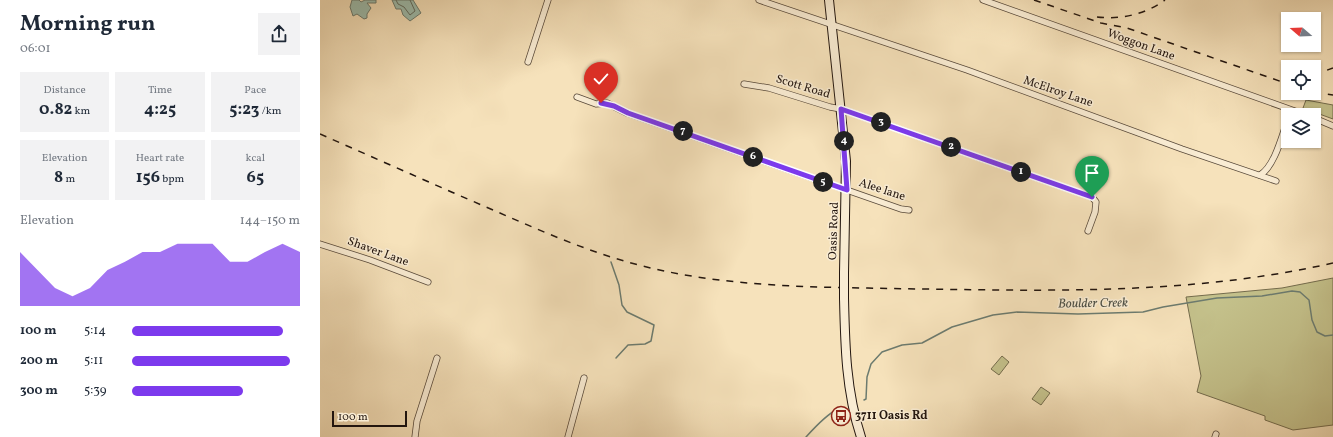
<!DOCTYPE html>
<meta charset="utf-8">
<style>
body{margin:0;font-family:Vollkorn,serif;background:#f2f2f3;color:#1f2937;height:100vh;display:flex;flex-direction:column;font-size:15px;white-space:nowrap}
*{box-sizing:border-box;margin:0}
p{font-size:13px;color:#747a83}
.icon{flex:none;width:22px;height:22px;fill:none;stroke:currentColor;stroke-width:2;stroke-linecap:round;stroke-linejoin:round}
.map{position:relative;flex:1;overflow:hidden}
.sheet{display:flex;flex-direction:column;background:#fff;width:320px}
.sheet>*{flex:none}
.needle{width:26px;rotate:289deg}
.tools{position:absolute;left:961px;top:12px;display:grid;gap:8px}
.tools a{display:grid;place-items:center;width:40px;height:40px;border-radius:0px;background:#fff;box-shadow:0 1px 3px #0004;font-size:20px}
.scale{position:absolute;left:12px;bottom:10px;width:75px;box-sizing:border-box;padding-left:4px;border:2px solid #23160f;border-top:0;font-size:11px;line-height:14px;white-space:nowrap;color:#23160f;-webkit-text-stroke:3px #f9ecd3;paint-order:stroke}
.pin{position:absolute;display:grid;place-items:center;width:34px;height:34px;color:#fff;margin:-41px -17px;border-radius:50% 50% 50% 0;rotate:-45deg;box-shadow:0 0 4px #0007}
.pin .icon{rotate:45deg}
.km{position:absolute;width:20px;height:20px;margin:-10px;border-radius:50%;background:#222;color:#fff;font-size:11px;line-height:20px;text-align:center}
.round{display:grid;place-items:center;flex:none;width:42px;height:42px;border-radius:0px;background:#f2f2f3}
.overview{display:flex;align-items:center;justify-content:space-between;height:68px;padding:0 20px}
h1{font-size:22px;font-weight:700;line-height:30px}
.stats{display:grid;grid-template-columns:repeat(3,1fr);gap:6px;height:68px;padding:4px 20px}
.stats div{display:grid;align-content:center;border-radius:0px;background:#f2f2f3;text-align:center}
.stats b{font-size:17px;font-weight:700}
.stats small{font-size:11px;font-weight:400}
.stats p{font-size:11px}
.chart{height:112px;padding:8px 20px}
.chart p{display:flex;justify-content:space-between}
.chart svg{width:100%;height:72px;margin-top:4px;fill:#7c3aed;opacity:.7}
ul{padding:0 20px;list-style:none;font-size:13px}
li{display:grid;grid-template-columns:64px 48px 1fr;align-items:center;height:30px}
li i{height:10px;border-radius:5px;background:#7c3aed}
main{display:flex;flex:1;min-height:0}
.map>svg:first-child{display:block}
.green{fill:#c4c18b;stroke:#746c4d}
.water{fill:#9dbeaf;stroke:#6c7b6f}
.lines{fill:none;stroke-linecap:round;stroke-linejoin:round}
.shore{stroke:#606a5f;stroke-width:1}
.stream{stroke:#6c7b6f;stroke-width:1.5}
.minor-casing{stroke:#58493a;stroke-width:7}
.secondary-casing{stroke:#23160f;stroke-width:10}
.minor{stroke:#f9ecd3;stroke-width:5.5}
.secondary{stroke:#f9ecd3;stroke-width:8}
.rail{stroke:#23160f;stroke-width:1.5;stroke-dasharray:7 7;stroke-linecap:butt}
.secondary-bridge-casing{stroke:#23160f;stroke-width:10;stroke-linecap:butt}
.secondary-bridge{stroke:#f9ecd3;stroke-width:8}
.route-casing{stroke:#fff;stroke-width:8}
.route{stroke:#7c3aed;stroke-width:5}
.labels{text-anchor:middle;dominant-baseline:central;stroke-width:3;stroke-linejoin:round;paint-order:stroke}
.street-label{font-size:12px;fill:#23160f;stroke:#f9ecd3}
.poi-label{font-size:12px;font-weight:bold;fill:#23160f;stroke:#f9ecd3;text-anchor:start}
.water-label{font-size:13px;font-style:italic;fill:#4e5147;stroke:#f9ecd3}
</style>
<main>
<section class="sheet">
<div class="overview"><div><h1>Morning run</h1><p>06:01</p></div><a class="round"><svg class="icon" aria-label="share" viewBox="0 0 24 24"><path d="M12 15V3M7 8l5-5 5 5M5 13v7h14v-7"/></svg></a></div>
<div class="stats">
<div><p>Distance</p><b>0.82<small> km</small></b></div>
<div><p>Time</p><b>4:25</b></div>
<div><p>Pace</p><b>5:23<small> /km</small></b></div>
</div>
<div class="stats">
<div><p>Elevation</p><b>8<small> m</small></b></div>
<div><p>Heart rate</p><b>156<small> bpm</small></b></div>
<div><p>kcal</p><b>65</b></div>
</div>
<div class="chart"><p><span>Elevation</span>144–150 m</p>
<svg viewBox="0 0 160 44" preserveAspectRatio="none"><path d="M0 44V11L10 22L20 33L30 38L40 33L50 22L60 17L70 11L80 11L90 6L100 6L110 6L120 17L130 17L140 11L150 6L160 11V44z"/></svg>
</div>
<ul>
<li><b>100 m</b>5:14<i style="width:90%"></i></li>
<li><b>200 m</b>5:11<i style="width:94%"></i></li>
<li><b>300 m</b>5:39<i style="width:66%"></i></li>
</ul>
</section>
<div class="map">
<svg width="1013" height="437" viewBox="0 0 1013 437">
<rect width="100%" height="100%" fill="#f6e2bb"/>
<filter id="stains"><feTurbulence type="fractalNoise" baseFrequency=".005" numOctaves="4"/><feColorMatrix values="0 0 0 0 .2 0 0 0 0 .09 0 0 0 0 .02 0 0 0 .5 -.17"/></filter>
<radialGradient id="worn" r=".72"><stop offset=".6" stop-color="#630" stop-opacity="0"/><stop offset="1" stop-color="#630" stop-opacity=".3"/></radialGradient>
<g class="green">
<polygon points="986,100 1013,105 1013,119 983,108"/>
<polygon points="1013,278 1013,425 973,430 945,420 945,416 877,392 881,376 866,297 962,288"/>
<polygon points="682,356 689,362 679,375 671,369"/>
<polygon points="721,387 730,393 721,405 712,399"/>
</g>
<g class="water">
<polygon points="32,0 39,0 41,2 45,0 56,0 56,3 47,3 51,8 47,14 47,18 44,19 37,14 33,16 30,7"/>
<polygon points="72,0 93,0 101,13 90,21 83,15 81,9 76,9"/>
</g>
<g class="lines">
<polyline class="shore" points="76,0 78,4 84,7 90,15 95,11 90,0"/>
<g class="stream">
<polyline points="291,262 299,285 302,305 307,312 334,325 331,341 325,344 308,345 296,358"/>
<polyline points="544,400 546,399 547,377 551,364 562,352 582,345 602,343 632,327 673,315 697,312 758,314 823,312 843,307 897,298 942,296 972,291 980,292 989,300 992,320 997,332 1005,336 1013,335"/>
<path d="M486,437c9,-10 21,-23 32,-28"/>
</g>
<defs>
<g id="minor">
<polyline points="439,0 647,70 862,149 956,181"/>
<polyline points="663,0 986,115"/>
<polyline points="208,62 228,0"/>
<polyline points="424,84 449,88 510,107 521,109 772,197 776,202 775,212 768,231"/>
<polyline points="257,97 276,104 287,103 307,113 581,209 589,210"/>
<polyline points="994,118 1013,126"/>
<path d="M940,175c15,-9 22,-40 28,-56"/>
<polyline points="0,244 50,260 108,282"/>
<polyline points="95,437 97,421 117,358"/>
<polyline points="248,437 264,378"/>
<polyline points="895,437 896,434"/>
</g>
<g id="secondary">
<polyline points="509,0 526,161 524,273"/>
<path d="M524,298c1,47 2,94 17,139"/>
</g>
</defs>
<use href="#minor" class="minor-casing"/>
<use href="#secondary" class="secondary-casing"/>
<use href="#minor" class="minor"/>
<use href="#secondary" class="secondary"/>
<g class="rail">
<polyline points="714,0 781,23 807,28 968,84"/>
<path d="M777,17c24,3 49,-3 68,-17"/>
<polyline points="994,75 1013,68"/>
<polyline points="994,92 1013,95"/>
<path d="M0,134c57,25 115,51 173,76 46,20 93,41 142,54 93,25 190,23 286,25 139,2 275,5 412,-26"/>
</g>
<defs>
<polyline id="secondary-bridge" points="524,298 524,273"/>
</defs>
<use href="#secondary-bridge" class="secondary-bridge-casing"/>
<use href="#secondary-bridge" class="secondary-bridge"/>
</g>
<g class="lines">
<defs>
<polyline id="route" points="281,103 294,106 308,113 527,190 521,109 772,197"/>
</defs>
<use href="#route" class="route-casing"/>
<use href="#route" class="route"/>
</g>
<defs>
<symbol id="bus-ring" viewBox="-11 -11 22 22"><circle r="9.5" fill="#f9ecd3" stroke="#8f2418" stroke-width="1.5"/><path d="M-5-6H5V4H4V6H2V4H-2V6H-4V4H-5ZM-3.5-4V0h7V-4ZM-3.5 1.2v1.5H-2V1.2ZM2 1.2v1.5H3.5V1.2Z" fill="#8f2418"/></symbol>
</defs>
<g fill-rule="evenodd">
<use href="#bus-ring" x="510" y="405" width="22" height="22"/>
</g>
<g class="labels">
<g class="street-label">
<text transform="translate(821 45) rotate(20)">Woggon Lane</text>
<text transform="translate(483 87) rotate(17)">Scott Road</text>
<text transform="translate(738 92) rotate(19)">McElroy Lane</text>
<text transform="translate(562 190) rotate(18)">Alee lane</text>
<text transform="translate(514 231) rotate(-88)">Oasis Road</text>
<text transform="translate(58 252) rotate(20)">Shaver Lane</text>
</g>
<g class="poi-label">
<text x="535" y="416">3711 Oasis Rd</text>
</g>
<g class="water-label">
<text transform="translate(773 304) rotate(-1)">Boulder Creek</text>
</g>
</g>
<rect width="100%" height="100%" filter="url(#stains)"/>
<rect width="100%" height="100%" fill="url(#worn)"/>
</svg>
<div class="tools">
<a><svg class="needle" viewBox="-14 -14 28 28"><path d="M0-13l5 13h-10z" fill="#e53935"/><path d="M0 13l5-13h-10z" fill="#747a83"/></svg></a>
<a><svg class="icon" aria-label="locate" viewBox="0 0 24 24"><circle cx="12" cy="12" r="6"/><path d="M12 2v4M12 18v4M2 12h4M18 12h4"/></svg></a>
<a><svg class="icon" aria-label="layers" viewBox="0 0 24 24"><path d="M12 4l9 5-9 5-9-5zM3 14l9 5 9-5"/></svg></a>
</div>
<div class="scale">100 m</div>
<div class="pin" style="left:772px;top:197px;background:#1e9e55"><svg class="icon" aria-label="arrive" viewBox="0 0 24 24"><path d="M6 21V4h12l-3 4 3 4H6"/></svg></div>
<div class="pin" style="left:281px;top:103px;background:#d93025"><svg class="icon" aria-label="check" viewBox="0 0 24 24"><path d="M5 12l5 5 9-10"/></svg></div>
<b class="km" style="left:701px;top:172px">1</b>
<b class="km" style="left:631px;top:147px">2</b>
<b class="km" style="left:561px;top:122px">3</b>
<b class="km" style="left:524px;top:141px">4</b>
<b class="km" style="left:503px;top:182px">5</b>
<b class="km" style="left:433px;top:157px">6</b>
<b class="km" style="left:363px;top:131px">7</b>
</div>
</main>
